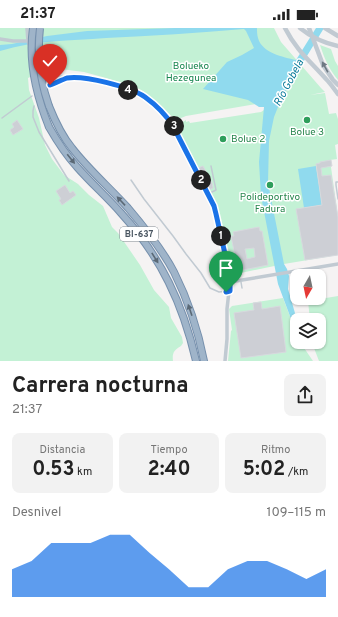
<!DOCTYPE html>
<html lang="es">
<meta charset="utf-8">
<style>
body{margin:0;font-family:Overpass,sans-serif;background:#f2f2f2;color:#222;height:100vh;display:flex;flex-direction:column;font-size:15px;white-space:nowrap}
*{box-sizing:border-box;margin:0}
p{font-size:13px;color:#767676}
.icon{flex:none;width:22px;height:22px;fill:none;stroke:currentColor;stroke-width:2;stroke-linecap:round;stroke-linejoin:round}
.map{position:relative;height:333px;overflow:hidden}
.panel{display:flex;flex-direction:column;background:#fff;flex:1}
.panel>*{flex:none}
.needle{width:26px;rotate:189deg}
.fabs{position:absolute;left:290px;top:241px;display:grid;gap:8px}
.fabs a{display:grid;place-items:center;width:36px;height:36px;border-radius:8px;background:#fff;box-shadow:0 1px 3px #0004;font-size:20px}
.pin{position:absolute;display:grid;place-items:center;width:34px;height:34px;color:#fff;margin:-41px -17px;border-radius:50% 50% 50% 0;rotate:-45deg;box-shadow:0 0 4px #0007}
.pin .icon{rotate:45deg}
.km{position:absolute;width:20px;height:20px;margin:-10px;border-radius:50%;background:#222;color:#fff;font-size:11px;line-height:20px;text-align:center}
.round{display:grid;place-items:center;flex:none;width:42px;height:42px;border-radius:8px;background:#f2f2f2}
.head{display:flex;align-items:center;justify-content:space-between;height:68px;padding:0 12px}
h1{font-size:22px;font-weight:700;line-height:30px}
.metrics{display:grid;grid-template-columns:repeat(3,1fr);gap:6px;height:68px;padding:4px 12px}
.metrics div{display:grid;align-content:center;border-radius:8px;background:#f2f2f2;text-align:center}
.metrics b{font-size:20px;font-weight:700}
.metrics small{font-size:11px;font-weight:400}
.metrics p{font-size:11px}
.chart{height:112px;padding:8px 12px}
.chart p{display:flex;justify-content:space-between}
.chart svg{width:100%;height:72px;margin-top:4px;fill:#1a73e8;opacity:.7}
.status{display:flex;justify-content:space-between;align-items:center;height:28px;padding:0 20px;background:#fff;direction:ltr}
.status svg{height:11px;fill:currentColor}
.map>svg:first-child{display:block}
.green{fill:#c3f1d5}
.water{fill:#90daee}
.building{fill:#cdcfd5;stroke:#d7d9de;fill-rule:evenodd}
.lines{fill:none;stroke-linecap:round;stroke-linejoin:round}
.trunk-casing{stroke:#7690ad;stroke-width:8}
.service{stroke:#c1cad2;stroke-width:1.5}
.minor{stroke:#c1cad2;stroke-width:3.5}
.tertiary{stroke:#c1cad2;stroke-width:4.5}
.trunk{stroke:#9fb4c9;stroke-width:6}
.trunk-bridge-casing{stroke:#7690ad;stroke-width:8;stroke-linecap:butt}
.tertiary-bridge{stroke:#c1cad2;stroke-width:4.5}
.trunk-bridge{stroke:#9fb4c9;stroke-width:6}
.oneway{fill:#6e7983}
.oneway2{fill:#5b6976}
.route-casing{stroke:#fff;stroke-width:8}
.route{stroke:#1a73e8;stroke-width:5}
.leisure-dot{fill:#2e9e5b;stroke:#fff;stroke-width:1.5}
.labels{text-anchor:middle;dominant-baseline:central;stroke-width:3;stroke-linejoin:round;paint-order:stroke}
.shield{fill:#fff;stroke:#808990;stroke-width:1}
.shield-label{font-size:9px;font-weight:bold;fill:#4a5661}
.park-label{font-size:10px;fill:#17864f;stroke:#fff}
.leisure-label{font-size:10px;fill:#27864d;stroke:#fff}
.water-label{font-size:11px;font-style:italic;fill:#0c7c9b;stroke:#fff}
</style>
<div class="status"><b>21:37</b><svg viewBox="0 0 49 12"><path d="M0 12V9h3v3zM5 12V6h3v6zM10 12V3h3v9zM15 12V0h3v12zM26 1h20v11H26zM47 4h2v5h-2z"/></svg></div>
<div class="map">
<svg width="338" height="333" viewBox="0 0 338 333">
<rect width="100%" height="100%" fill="#f5f3f3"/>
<g class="green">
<path d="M0,0h274l7,14 40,46 4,4 -15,3 15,-2 4,21 7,-1 2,6v25l-3,1 2,14 -7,1 8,57v38l-54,9 -53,11 -14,-62 -9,-23 -32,-64 10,-6v2l3,-1 1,2 71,-11 18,-12 -93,16 -10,4 -33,-29 -37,-13 -22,-6 -24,-3 -8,-2 -24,11 1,12 10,28 6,27 7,14 12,16 14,9 11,11 14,11 9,21 6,6 22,32 14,25 15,17 2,11 11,19 1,6 -2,3c-7,4 -9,7 -8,15h-173z"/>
<path d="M320,17l11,4 4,12 3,5v14c-10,-13 -13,-20 -18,-35z"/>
<polygon points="338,268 338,333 319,333 314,320 313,314 319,314 319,292 310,292 308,273"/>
<polygon points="283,270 297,307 297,314 300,314 313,333 228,333 231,303 232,302 229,281 232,278"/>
</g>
<g class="water">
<path d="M175,0h82c0,3 0,7 1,10 4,15 25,19 38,22l20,-32h8l-42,69 -8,20 -5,24 -1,42 16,81 3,5 2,7 -1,13 9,31v15l-19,-51 -17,-88 -2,-34 5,-55h-5l-11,-7 -45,-11 24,-27 15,-7 12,-7 -8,-17 -2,-2c-46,4 -92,7 -138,9 -36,3 -71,2 -106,13v-6l12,-1 35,-8 40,-5z"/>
<polygon points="316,138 322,177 304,180 298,141"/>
</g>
<g class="building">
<polygon points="17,92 23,101 13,107 10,102 14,99 12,96"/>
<polygon points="331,132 332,138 321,140 322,148 331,147 338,189 338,227 305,232 296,181 322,177 316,136 320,135 320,134"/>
<polygon points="203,138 212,155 213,160 209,162 198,140"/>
<polygon points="65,157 70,165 73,163 76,167 62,177 59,172 61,171 56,163"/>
<path d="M259,199l1,4h2l6,34 -30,6 -7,-35h3l-1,-4zM254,220l1,9 -8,2 -2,-10z"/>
<polygon points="261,274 262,281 280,278 286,324 241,330 234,285 254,282 253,275"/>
</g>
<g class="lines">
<defs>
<g id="trunk">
<path d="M49,78c6,15 13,30 23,42 17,22 38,40 56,60 17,20 34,41 46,64 14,28 24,58 30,89"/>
<path d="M49,99c8,14 17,28 28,40 14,16 30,30 44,46 40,44 62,91 75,148"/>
</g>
</defs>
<use href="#trunk" class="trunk-casing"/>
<g class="service">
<polyline points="50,57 65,51"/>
<polyline points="34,78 33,83 33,89 39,104 69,153"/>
<polyline points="2,90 32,68"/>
<polyline points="131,152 144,171 173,208 186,226 201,245 210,260 219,264 228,263"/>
<polyline points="338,154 336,154 336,157 338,171"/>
<polyline points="208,166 216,162 211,138"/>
<polyline points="304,242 305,248"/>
<polyline points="241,254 242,260"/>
</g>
<g class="minor">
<polyline points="27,0 28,13 30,19"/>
<polyline points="0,11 13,13 28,13"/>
<path d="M33,26c2,5 10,17 15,19 12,7 20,4 33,5 18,2 50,9 64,19 11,8 21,18 28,29l40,80 9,32 8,44 -3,27v30l-2,22"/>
<polyline points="230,254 338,236"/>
</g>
<g class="tertiary">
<path d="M285,0c11,22 26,34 41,51 5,5 8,10 12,15"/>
<polyline points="309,0 323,37 333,52 338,57"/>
<polyline points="325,0 338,8"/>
</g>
<use href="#trunk" class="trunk"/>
<defs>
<g id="trunk-bridge">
<path d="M33,0c-5,34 3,67 16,99"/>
<path d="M40,0c-3,27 0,53 9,78"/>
</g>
</defs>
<use href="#trunk-bridge" class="trunk-bridge-casing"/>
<path class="tertiary-bridge" d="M300,0c11,9 24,15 38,18"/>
<use href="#trunk-bridge" class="trunk-bridge"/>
</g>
<defs><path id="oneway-solid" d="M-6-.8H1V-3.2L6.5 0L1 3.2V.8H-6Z"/></defs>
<use class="oneway" href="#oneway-solid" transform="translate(325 39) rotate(-119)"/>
<g class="oneway2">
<use href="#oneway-solid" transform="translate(71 131) rotate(51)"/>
<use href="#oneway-solid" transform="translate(121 173) rotate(-133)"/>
<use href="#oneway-solid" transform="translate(155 230) rotate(58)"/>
<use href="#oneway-solid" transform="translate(190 282) rotate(-109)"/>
</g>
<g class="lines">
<defs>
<path id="route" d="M50,57c5,-2 12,-5 17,-7 17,-3 64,9 78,19 11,8 21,18 28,29l41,80 2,8 14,62v15l-4,1"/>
</defs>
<use href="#route" class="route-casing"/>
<use href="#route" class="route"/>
</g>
<g class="leisure-dot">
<circle cx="307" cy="92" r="4"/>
<circle cx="223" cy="111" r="4"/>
<circle cx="270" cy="157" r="4"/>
</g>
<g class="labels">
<rect class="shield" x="120" y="199" width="38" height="14" rx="3"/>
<g class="shield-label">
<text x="139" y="206">BI-637</text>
</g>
<g class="park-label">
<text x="191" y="38">Bolueko<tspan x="191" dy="12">Hezegunea</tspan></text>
</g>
<g class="leisure-label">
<text x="307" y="104">Bolue 3</text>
<text x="231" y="111" text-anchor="start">Bolue 2</text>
<text x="270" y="169">Polideportivo<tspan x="270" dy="12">Fadura</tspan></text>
</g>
<g class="water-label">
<text transform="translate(289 55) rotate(-62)">Río Gobela</text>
</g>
</g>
</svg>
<div class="fabs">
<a><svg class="needle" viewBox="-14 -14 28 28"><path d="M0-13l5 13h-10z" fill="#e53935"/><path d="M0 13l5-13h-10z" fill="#767676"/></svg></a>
<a><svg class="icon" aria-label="layers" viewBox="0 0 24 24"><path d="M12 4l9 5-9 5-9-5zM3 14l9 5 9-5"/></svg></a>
</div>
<div class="pin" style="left:226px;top:264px;background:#1e9e55"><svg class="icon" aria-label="arrive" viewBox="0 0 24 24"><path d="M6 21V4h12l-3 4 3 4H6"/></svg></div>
<div class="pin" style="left:50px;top:57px;background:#d93025"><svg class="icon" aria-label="check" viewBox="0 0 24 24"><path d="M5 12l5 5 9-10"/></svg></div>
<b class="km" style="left:221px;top:208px">1</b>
<b class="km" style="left:201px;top:152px">2</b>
<b class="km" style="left:174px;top:98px">3</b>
<b class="km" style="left:128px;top:62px">4</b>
</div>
<section class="panel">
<div class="head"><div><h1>Carrera nocturna</h1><p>21:37</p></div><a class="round"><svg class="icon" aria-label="share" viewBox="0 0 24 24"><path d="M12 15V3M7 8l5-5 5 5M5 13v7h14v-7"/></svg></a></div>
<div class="metrics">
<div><p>Distancia</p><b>0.53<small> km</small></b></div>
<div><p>Tiempo</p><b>2:40</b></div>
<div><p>Ritmo</p><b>5:02<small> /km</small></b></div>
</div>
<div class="chart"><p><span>Desnivel</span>109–115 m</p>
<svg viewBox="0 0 160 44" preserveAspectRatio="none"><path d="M0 44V27L10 22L20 11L30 11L40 11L50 6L60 6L70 17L80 27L90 38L100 38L110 27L120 22L130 22L140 27L150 33L160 27V44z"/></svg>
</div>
</section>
